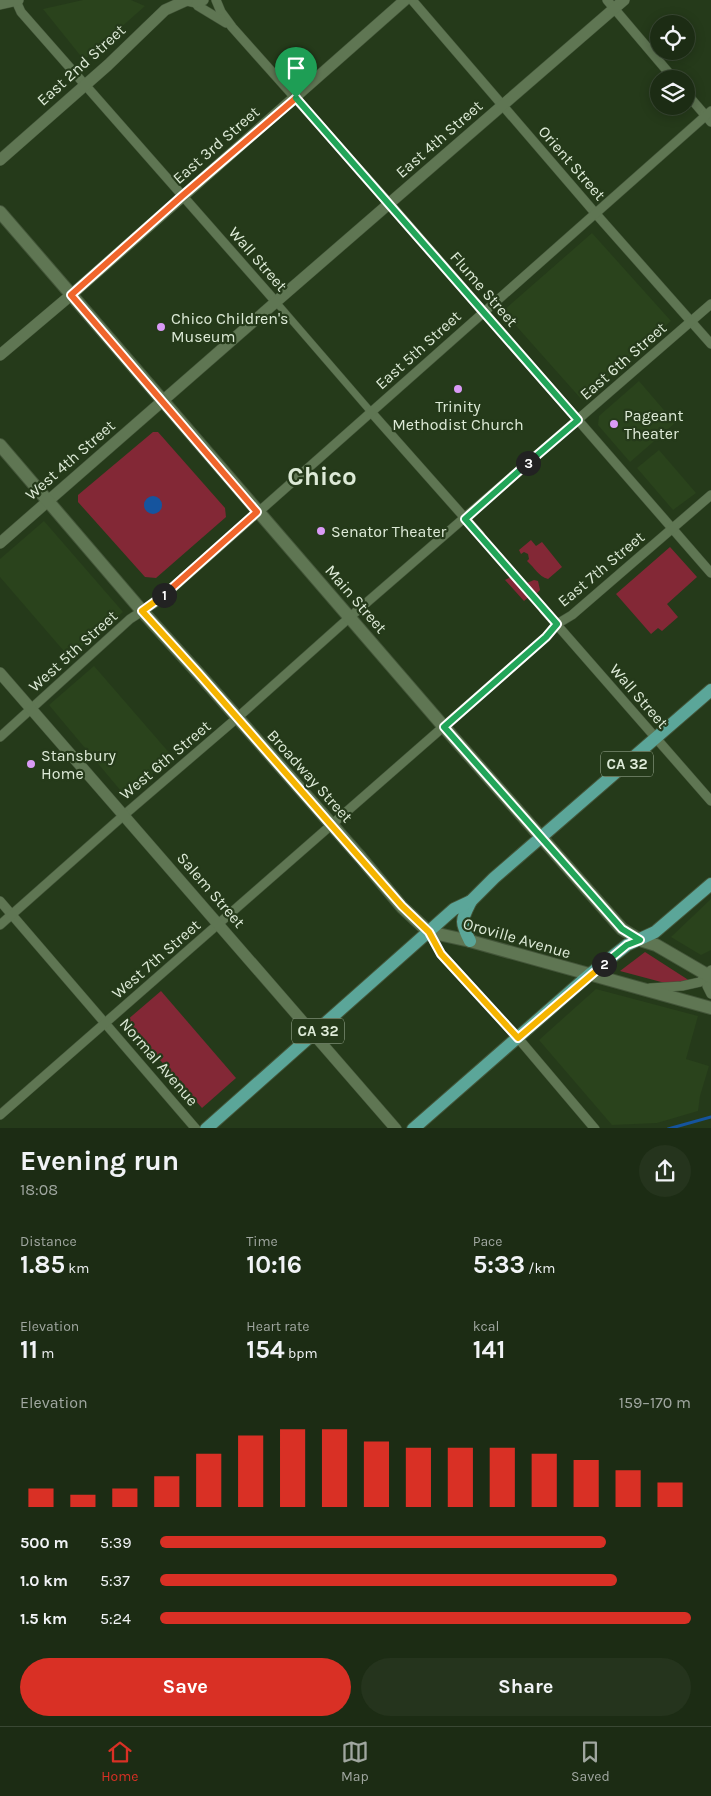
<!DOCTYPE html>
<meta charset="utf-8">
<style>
body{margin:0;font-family:Karla,sans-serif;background:#25341d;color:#f1f3f6;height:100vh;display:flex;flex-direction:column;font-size:19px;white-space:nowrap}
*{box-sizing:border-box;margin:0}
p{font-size:16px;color:#a0a7a0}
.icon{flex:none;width:28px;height:28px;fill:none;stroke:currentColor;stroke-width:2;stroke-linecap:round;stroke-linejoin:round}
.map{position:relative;height:1128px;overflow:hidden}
.side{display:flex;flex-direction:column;background:#1c2c14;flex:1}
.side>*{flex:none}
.controls{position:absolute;left:650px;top:15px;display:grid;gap:10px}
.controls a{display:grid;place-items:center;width:45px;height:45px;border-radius:50%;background:#1c2c14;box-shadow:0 2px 12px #0003,0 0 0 1px #3a4834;font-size:25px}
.pin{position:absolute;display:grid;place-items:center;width:42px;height:42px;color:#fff;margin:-51px -21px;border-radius:50% 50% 50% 0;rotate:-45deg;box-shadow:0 0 5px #0007}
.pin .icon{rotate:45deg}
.km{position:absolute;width:25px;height:25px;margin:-12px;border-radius:50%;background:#222;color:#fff;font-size:14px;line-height:25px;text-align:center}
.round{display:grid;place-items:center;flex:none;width:52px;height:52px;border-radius:26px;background:#25341d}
.summary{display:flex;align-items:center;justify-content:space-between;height:85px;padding:0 20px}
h1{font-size:28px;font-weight:700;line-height:38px}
.stats{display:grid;grid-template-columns:repeat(3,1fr);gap:8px;height:85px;padding:5px 20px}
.stats div{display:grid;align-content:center}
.stats b{font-size:25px;font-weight:700}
.stats small{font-size:14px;font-weight:400}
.stats p{font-size:14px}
.chart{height:140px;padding:10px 20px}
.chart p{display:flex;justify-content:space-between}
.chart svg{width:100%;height:90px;margin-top:5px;stroke:#d93025;stroke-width:6}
.button{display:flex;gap:10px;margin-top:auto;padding:10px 20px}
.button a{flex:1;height:58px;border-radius:30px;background:#d93025;color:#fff;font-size:20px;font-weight:700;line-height:58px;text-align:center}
.button a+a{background:#25341d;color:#f1f3f6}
ul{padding:0 20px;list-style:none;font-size:16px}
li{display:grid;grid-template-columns:80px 60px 1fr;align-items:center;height:38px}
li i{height:12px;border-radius:6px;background:#d93025}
.tabs{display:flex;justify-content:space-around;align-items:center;height:70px;border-top:1px solid #3a4834;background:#1c2c14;font-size:14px;color:#a0a7a0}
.tabs a{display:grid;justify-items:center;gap:2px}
.tabs .active{color:#d93025}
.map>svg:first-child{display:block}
.built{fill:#2a431c}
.green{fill:#832836}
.water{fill:#15549e}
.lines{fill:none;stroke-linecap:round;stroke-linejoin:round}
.stream{stroke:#15549e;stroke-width:3}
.pedestrian-casing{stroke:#435539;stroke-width:8}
.minor-casing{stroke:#435539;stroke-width:10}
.tertiary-casing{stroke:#435539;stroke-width:12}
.secondary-casing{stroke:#435539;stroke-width:14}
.primary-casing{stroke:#435539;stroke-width:14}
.pedestrian{stroke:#5f7653;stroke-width:7}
.minor{stroke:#5f7653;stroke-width:9}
.tertiary{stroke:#5f7653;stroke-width:11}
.secondary{stroke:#5f7653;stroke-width:12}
.primary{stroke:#5ba699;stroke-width:12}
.split-1-casing{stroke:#fff;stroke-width:10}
.split-2-casing{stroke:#fff;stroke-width:10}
.split-3-casing{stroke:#fff;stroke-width:10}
.split-4-casing{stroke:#fff;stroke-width:10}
.split-1{stroke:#f0652b;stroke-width:6}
.split-2{stroke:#f5b400;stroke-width:6}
.split-3{stroke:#22a559;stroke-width:6}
.split-4{stroke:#22a559;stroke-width:6}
.poi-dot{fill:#da9af6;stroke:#253a1a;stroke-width:2}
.labels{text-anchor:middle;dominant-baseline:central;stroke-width:4.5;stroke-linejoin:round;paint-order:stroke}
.shield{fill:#253a1a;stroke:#a6b59e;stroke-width:1}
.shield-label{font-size:15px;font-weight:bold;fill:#ddead7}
.street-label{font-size:16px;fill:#ddead7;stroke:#253a1a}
.poi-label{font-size:16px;fill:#ddead7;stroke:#253a1a;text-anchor:start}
.town-label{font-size:26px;font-weight:bold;fill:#ddead7;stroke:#253a1a}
</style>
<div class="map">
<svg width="711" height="1129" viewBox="0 0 711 1129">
<rect width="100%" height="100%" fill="#253a1a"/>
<g class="built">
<polygon points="83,0 131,0 145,6 84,60 43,9"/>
<polygon points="592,233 671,321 582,400 503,311"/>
<polygon points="639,381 675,423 630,462 598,425 599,416"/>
<polygon points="659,450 696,493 673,510 637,468"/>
<polygon points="44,521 123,612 69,657 0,577 0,559"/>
<polygon points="94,666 172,756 173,758 172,756 126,797 49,705"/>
<polygon points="711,899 711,950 701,955 671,937"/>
<polygon points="596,989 698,1016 686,1059 709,1066 700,1096 698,1111 657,1123 612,1125 539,1040"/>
</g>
<g class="green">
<polygon points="153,432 158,432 225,508 226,517 156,578 145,577 78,502 78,495"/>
<path d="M531,540l5,6 6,-4 20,25 -14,12c-10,-3 -13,-11 -21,-18l2,-2 -1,-5 -4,-2 -3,2 -2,-4z"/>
<polygon points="670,547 697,577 667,604 678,617 662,631 658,628 651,634 616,594"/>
<polygon points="513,576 527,583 534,580 538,581 540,590 537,593 533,593 524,601 505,580"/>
<polygon points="645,952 690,981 665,983 620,971"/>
<polygon points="161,991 236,1078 202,1108 126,1021"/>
</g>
<circle class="water" cx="153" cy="505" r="9"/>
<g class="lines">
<polyline class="stream" points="668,1129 711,1117"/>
<defs>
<g id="pedestrian">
<polyline points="276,302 371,412"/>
<polyline points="480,535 544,610"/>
</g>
<g id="minor">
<polyline points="216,0 221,12 232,27 390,204 711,573"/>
<polyline points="412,0 596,214 711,344"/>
<polyline points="607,0 674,79"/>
<polyline points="16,1 21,12 276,302"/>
<polyline points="195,2 198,6 226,23"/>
<polyline points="686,93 711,122"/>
<polyline points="371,412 480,535"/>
<polyline points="544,610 711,801"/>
<polyline points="0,737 130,619 158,601 711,111"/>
<polyline points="0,901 196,1129"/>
<polyline points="0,925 124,815 237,718 350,617 711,304"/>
<polyline points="429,932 441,954 518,1038 595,1129"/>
<polyline points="707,975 707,986 711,994"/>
<polyline points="650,988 682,986 700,982 711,970"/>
<polyline points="0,1115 546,637 557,624 572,615 711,495"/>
</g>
<g id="tertiary">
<polyline points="186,0 195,2 203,0"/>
<polyline points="0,4 18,0"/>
<polyline points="0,160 108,65 165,10 187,0"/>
<polyline points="0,355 71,295 405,0"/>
<polyline points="0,543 286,293 624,0"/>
<polyline points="0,673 396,1129"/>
</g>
<g id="secondary">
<polyline points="0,212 444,727 622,929 640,940 656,945 711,977"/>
<polyline points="0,445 142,611 199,674 361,858 402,907 429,932 470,941 711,1008"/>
</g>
<g id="primary">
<path d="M470,941c-10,-20 -9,-20 1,-40"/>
<polyline points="206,1129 454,909 471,901 494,878 711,690"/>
<polyline points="413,1129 589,975 627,945 655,932 711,884"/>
</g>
</defs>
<use href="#pedestrian" class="pedestrian-casing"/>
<use href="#minor" class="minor-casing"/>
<use href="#tertiary" class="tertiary-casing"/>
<use href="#secondary" class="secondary-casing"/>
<use href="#primary" class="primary-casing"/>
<use href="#pedestrian" class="pedestrian"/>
<use href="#minor" class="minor"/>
<use href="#tertiary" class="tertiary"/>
<use href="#secondary" class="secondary"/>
<use href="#primary" class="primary"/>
</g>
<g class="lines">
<defs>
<polyline id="split-1" points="164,595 257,512 71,295 182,196 296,98"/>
<polyline id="split-2" points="164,595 142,611 199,674 402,906 429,932 441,954 518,1038 604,964"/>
<polyline id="split-3" points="528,463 465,519 557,624 546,637 444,727 622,929 640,940 627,945 604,964"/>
<polyline id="split-4" points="296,98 578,420 528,463"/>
</defs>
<use href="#split-1" class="split-1-casing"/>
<use href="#split-2" class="split-2-casing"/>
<use href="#split-3" class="split-3-casing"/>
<use href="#split-4" class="split-4-casing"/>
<use href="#split-1" class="split-1"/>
<use href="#split-2" class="split-2"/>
<use href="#split-3" class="split-3"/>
<use href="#split-4" class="split-4"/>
</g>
<g class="poi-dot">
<circle cx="161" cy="327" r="5"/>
<circle cx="458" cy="389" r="5"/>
<circle cx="614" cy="424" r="5"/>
<circle cx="321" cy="531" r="5"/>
<circle cx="31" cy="764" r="5"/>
</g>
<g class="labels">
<g class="shield">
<rect x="601" y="751.5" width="52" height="25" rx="4"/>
<rect x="292" y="1018.5" width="52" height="25" rx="4"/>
</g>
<g class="shield-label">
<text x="627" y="764">CA 32</text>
<text x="318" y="1031">CA 32</text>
</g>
<g class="street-label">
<text transform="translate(81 65) rotate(-42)">East 2nd Street</text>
<text transform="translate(439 139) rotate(-41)">East 4th Street</text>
<text transform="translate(216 145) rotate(-41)">East 3rd Street</text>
<text transform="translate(572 163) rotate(49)">Orient Street</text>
<text transform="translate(258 259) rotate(49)">Wall Street</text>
<text transform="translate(484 289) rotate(49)">Flume Street</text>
<text transform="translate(418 350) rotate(-42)">East 5th Street</text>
<text transform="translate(623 361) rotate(-41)">East 6th Street</text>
<text transform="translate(70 460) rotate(-41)">West 4th Street</text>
<text transform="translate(601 569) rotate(-40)">East 7th Street</text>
<text transform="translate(356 599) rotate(49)">Main Street</text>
<text transform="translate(73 651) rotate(-42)">West 5th Street</text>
<text transform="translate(639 696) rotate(49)">Wall Street</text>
<text transform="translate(165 760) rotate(-40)">West 6th Street</text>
<text transform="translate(310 776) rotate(48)">Broadway Street</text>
<text transform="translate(211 890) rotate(49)">Salem Street</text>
<text transform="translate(517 938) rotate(16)">Oroville Avenue</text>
<text transform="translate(156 959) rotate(-41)">West 7th Street</text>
<text transform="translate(159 1062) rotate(49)">Normal Avenue</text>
</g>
<g class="poi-label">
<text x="171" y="318">Chico Children's<tspan x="171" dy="18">Museum</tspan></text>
<text x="458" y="406" text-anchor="middle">Trinity<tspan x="458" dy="18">Methodist Church</tspan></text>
<text x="624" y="415">Pageant<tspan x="624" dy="18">Theater</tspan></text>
<text x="331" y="531">Senator Theater</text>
<text x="41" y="755">Stansbury<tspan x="41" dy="18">Home</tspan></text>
</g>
<g class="town-label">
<text x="322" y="476">Chico</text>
</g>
</g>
</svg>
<div class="controls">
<a><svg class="icon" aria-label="locate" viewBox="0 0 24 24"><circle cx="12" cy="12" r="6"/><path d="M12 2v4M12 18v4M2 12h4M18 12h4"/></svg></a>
<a><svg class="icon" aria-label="layers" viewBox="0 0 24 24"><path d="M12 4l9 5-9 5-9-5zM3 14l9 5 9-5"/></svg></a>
</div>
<div class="pin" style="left:296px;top:98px;background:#1e9e55"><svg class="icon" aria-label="arrive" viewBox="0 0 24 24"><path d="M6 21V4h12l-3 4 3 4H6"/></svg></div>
<b class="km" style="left:164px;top:595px">1</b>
<b class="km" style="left:604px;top:964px">2</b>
<b class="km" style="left:528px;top:463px">3</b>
</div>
<section class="side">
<div class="summary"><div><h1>Evening run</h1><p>18:08</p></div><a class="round"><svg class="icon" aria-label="share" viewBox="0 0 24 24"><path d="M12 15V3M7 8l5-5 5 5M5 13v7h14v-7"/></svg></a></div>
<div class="stats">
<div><p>Distance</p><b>1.85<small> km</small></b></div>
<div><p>Time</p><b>10:16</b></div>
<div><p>Pace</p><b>5:33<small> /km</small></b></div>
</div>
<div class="stats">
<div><p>Elevation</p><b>11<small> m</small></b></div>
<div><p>Heart rate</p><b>154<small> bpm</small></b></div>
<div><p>kcal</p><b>141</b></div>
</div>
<div class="chart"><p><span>Elevation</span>159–170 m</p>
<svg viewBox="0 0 160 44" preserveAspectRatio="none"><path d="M5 44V35M15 44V38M25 44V35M35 44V29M45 44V18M55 44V9M65 44V6M75 44V6M85 44V12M95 44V15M105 44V15M115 44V15M125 44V18M135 44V21M145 44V26M155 44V32"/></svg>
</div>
<ul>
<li><b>500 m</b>5:39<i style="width:84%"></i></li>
<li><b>1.0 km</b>5:37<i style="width:86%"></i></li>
<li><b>1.5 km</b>5:24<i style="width:100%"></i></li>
</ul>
<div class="button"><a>Save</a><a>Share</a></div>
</section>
<nav class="tabs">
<a class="active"><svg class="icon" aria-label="home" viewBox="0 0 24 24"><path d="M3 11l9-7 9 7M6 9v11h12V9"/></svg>Home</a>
<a><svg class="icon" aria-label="map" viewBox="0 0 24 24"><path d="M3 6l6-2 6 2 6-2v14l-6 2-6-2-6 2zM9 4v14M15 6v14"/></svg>Map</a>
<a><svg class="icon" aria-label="saved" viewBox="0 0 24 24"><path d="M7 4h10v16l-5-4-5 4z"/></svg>Saved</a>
</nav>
